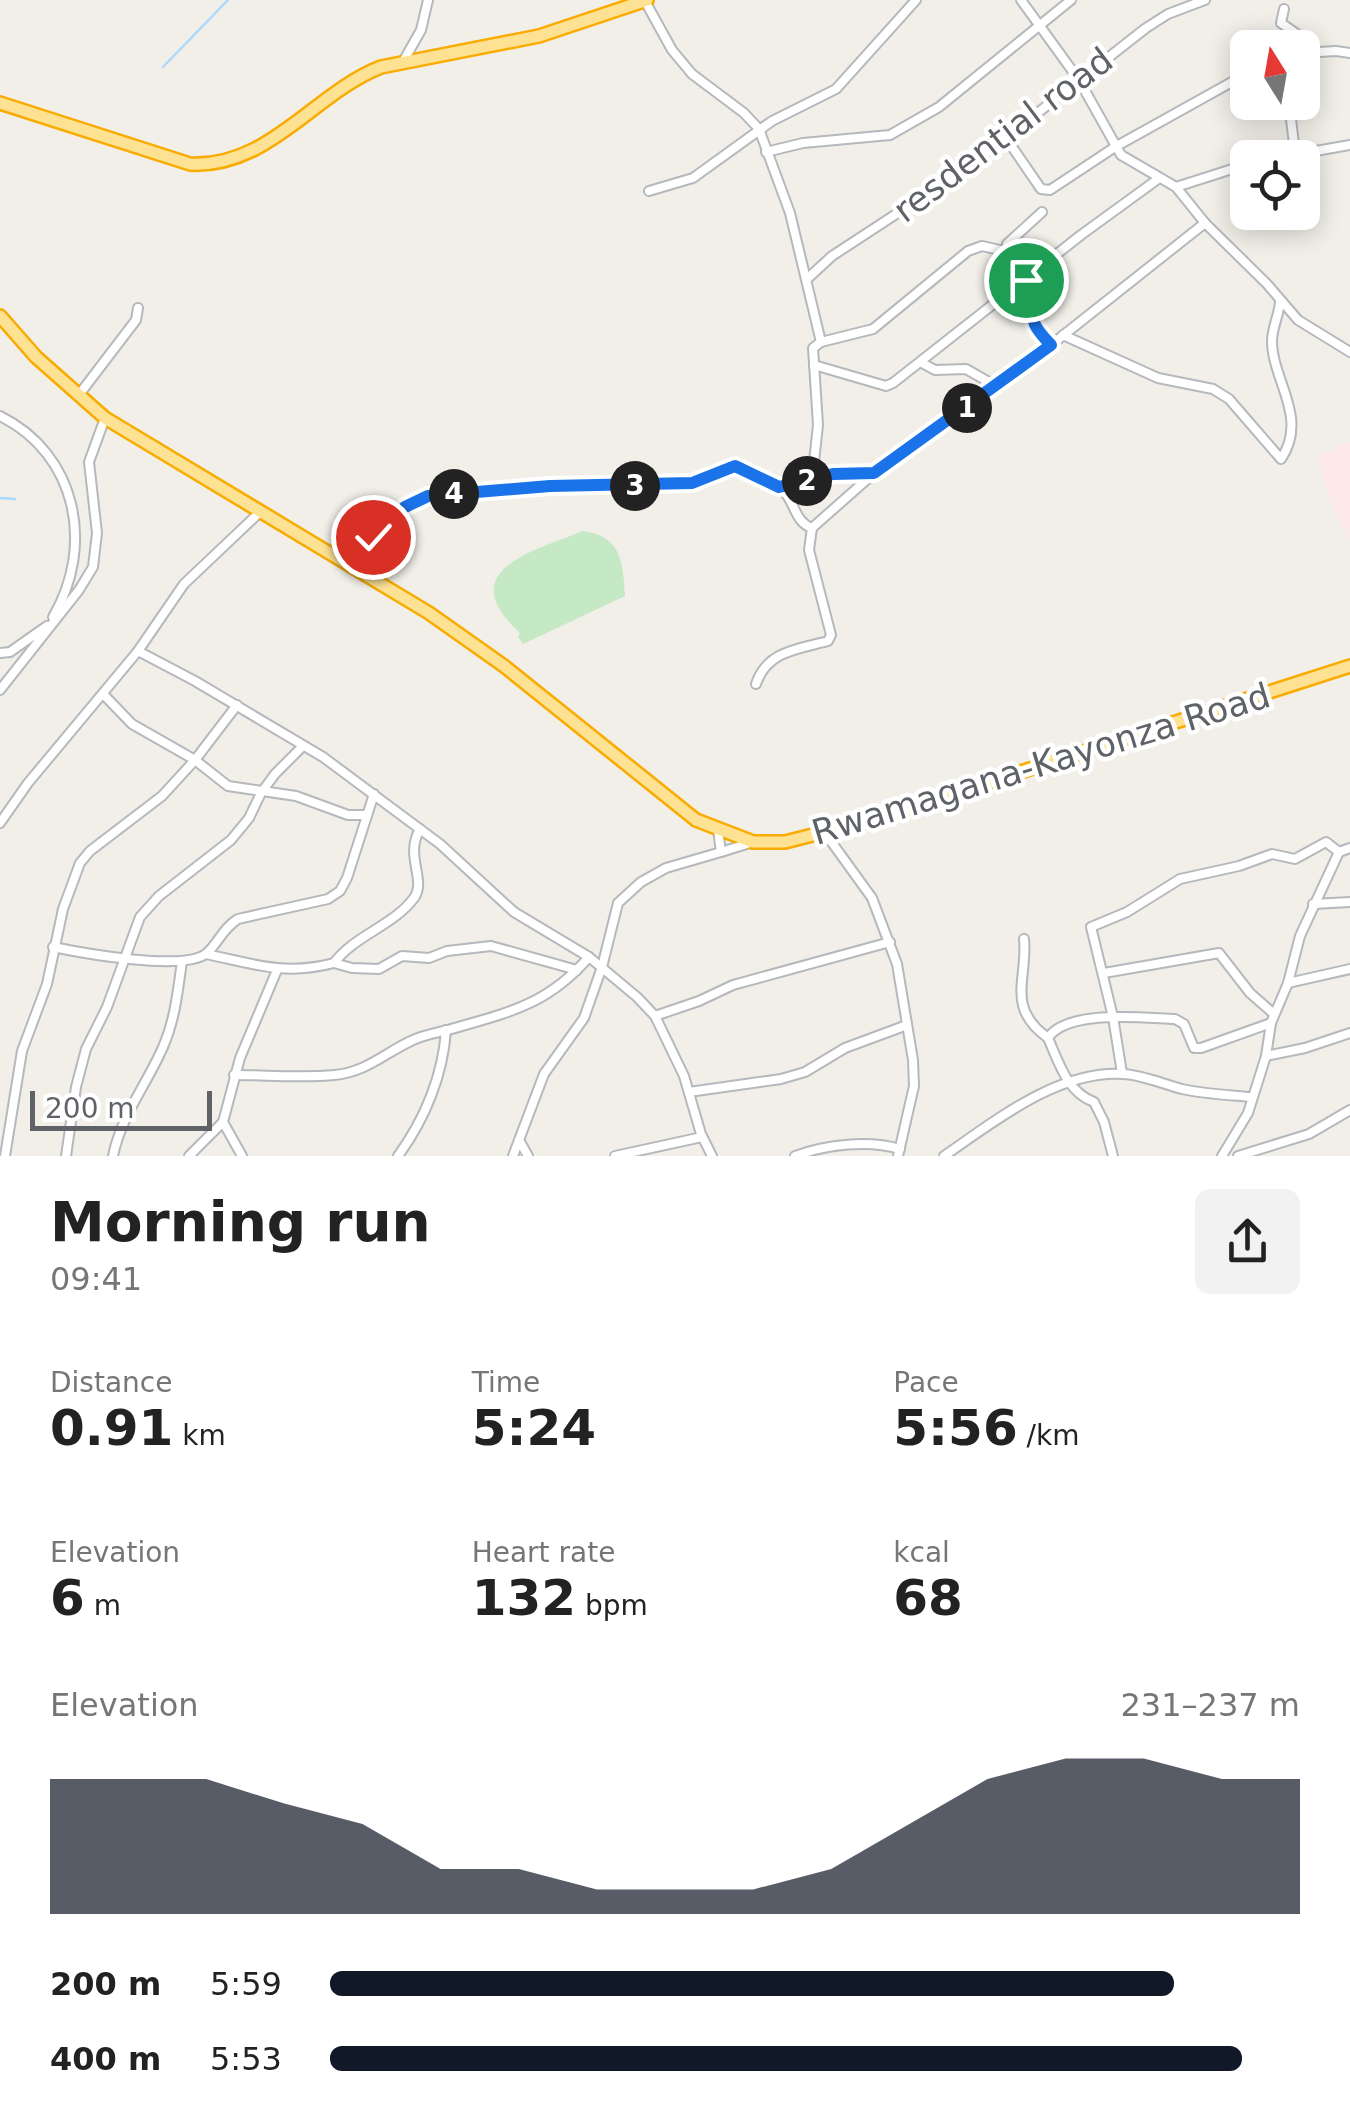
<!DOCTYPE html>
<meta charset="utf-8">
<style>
body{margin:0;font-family:"DejaVu Sans",sans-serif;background:#f2f2f2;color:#222;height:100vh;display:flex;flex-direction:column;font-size:38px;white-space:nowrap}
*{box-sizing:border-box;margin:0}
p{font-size:32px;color:#767676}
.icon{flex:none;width:55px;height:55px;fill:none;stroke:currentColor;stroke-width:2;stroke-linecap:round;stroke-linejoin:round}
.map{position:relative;height:1156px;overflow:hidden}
.side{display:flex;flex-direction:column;background:#fff;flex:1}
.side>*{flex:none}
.needle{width:65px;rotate:349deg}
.controls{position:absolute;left:1230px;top:30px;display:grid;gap:20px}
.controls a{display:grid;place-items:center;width:90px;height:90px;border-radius:15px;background:#fff;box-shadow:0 5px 25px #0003;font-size:50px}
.scale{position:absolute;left:30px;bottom:25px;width:182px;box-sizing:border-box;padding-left:10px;border:5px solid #5f6368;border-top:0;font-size:28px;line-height:35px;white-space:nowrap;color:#5f6368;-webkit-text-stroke:8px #fff;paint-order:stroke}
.pin{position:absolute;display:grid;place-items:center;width:85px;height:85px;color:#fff;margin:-42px;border:5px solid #fff;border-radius:50%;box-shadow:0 2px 10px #0007}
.km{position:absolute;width:50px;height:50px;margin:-25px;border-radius:50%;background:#222;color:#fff;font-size:28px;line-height:50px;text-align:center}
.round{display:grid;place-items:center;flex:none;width:105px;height:105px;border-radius:15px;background:#f2f2f2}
.overview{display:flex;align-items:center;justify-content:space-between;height:170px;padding:0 50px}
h1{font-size:55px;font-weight:600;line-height:75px}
.figures{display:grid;grid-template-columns:repeat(3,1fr);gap:15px;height:170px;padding:10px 50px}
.figures div{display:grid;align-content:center}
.figures b{font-size:50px;font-weight:600}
.figures small{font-size:28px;font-weight:400}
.figures p{font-size:28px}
.chart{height:280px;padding:20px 50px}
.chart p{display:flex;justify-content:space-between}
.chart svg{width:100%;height:180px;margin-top:10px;fill:#111827;opacity:.7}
ul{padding:0 50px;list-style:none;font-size:32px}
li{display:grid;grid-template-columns:160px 120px 1fr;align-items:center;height:75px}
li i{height:25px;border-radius:12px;background:#111827}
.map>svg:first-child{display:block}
.medical{fill:#fce8e6}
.pitch{fill:#c5e8c5}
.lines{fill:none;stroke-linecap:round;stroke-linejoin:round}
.stream{stroke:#aadaff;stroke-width:2.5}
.minor-casing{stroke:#b5b8bc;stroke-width:12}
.highway-casing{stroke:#f9ab00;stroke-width:16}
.minor{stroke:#fff;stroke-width:8}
.highway{stroke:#fde293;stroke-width:11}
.route-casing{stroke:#fff;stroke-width:20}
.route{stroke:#1a73e8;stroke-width:12}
.labels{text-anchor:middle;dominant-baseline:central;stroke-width:9;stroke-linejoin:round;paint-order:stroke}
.street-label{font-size:35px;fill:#5f6368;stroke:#fff}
</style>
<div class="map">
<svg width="1350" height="1156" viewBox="0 0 1350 1156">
<rect width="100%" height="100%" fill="#f1efe8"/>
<polygon class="medical" points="1350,442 1350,541 1328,496 1317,456"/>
<path class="pitch" d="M583,531c39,5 40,32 42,65l-102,48 -5,-7 2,-4c-68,-62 11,-81 63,-102z"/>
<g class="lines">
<g class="stream">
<polyline points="163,67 228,0"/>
<polyline points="0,498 15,499"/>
</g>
<defs>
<g id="minor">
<polyline points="1021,0 1079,80 1121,155 1176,187 1205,223 1267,284 1298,320 1350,352"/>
<polyline points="645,1 672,50 692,74 744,113 759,129 790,213 821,342 813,348 818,425 812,480"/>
<polyline points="1284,9 1281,23 1297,34 1312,51 1302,69"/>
<polyline points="1302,53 1336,51 1350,53"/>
<polyline points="404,60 421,30 428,0"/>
<polyline points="1289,102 1295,153"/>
<polyline points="1006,138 1041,189 1050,190 1115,147 1248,73"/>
<polyline points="766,152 803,143 890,135 939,107 1071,0"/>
<polyline points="1276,158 1350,145"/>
<polyline points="1176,187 1248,164"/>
<polyline points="649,191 693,178 772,121 836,89 916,0"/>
<polyline points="1042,212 1007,244 1009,252 1006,259 1035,295 1032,321 1051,345"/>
<polyline points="807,279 832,256 971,165 1146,28 1168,14 1205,0"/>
<path d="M1063,335l95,43 55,11 16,10 52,60c28,-41 -9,-79 -9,-118 0,-13 7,-26 8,-39"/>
<polyline points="821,342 873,329 968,251 982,246 1009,252"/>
<polyline points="922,363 935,370 966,369 996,386"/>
<polyline points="814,365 886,386 893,383 1081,235 1158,179"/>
<polyline points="78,396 136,320 138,308"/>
<path d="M0,416c77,38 95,130 53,201"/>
<polyline points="779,487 833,474 874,473 1051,345 1205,223"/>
<polyline points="812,528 872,475"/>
<path d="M350,563l55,-56 23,-10 123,-11 140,-3 44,-17c14,6 34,13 46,23 15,12 12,32 31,39l-3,22 22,85 -3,6c-30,8 -61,10 -72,43"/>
<polyline points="138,651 195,681 323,757 440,844 514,912 589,957 637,997 655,1016 684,1076 701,1134 712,1156"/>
<polyline points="0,653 10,652 47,626"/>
<polyline points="0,690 79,590 93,567 97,533 89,462 105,418"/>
<polyline points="103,694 132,724 195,760 228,786 296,796 348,815 367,815"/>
<polyline points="0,823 28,783 138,651 184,584 260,512"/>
<polyline points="825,833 872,898 897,964 913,1060 914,1086 898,1156"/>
<polyline points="721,852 750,843"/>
<polyline points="1313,904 1350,902"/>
<path d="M1024,939c4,40 -19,68 24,99"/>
<path d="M53,947c29,6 132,25 154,6 12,-11 16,-25 31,-34l90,-20 12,-8 7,-13 27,-84"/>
<path d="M206,954c48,10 78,22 128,9 21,-28 59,-37 80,-65 13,-18 -10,-42 6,-69"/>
<polyline points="334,963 352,968 379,969 402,956 429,958 447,951 491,946 577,970"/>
<polyline points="1104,973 1219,953 1250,993 1274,1014"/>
<polyline points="1288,983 1350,969"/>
<polyline points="655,1016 699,1001 733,985 890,942"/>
<polyline points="1266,1056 1305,1048 1350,1033"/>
<polyline points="1122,1073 1113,1017 1091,927 1127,912 1180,879 1239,866 1272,854 1295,859 1326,842 1339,852"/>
<path d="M234,1075c33,0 68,3 101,0 31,-3 50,-22 76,-34 12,-6 25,-8 37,-11 61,-18 98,-24 141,-73"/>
<polyline points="689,1092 781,1079 805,1072 845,1048 907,1025"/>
<polyline points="519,1140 528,1156"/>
<polyline points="5,1156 22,1051 47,984 63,909 80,863 90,851 162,796 195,760 237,705"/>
<polyline points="66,1156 76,1087 86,1049 107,1007 140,917 159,896 231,840 249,818 261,793 275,774 303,746"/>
<path d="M113,1156c8,-40 34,-72 50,-109 12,-27 15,-57 19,-86"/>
<polyline points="189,1156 223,1122"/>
<polyline points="242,1156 223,1122 240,1058 277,970"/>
<path d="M398,1156c27,-37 45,-81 48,-126"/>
<polyline points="513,1156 544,1074 584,1018 602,967 618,903 641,882 666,868 721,852 718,830"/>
<polyline points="615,1156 702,1137"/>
<path d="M795,1156c32,-12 74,-16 105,-7"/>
<path d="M944,1156c51,-35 114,-86 179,-82 20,1 40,10 59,15 23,5 46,6 69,8"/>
<path d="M1113,1156l-9,-34 -10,-20c-27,-10 -35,-39 -46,-64 19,-29 95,-20 127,-19l9,5 10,24h7l70,-25"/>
<polyline points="1222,1156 1248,1113 1266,1056 1271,1023 1288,983 1300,936 1339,852 1350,848"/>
<polyline points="1238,1156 1309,1134 1350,1110"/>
</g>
<g id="highway">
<path d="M0,103l190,61c79,4 124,-71 191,-97l158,-31 108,-36"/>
<polyline points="0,316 36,357 105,418 429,613 504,666 696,820 753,842 785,842 868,821 1350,666"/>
</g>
</defs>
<use href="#minor" class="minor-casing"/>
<use href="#highway" class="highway-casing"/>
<use href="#minor" class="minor"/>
<use href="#highway" class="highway"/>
</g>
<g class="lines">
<defs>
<path id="route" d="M373,537l32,-30 23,-11 122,-10 142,-3 43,-17 44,21 54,-13 41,-1 177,-128c-15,-16 -23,-24 -15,-46l-10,-19"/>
</defs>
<use href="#route" class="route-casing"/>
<use href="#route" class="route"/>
</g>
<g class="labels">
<g class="street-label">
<text transform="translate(1003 135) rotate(-37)">resdential road</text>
<text transform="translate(1041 764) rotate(-17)">Rwamagana-Kayonza Road</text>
</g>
</g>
</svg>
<div class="controls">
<a><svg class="needle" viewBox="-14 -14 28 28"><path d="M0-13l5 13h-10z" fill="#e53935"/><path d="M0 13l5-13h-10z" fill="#767676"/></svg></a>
<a><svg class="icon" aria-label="locate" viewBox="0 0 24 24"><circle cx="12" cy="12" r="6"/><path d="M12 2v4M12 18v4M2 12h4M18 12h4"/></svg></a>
</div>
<div class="scale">200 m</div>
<div class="pin" style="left:1026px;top:280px;background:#1e9e55"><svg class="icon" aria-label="arrive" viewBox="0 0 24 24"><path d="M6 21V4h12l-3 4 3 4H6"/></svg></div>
<div class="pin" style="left:373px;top:537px;background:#d93025"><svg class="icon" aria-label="check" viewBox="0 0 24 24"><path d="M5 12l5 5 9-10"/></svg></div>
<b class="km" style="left:967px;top:408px">1</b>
<b class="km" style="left:807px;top:481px">2</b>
<b class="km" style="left:635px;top:486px">3</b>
<b class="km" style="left:454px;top:494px">4</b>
</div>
<section class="side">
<div class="overview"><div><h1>Morning run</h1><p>09:41</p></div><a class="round"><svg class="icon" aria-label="share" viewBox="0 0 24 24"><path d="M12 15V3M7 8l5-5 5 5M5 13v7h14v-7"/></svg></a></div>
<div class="figures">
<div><p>Distance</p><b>0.91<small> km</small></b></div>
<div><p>Time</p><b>5:24</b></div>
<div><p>Pace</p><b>5:56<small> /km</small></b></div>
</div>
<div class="figures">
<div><p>Elevation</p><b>6<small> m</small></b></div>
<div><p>Heart rate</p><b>132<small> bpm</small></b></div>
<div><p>kcal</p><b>68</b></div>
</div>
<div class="chart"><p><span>Elevation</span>231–237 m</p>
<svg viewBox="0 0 160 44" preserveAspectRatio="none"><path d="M0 44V11L10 11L20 11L30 17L40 22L50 33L60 33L70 38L80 38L90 38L100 33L110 22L120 11L130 6L140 6L150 11L160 11V44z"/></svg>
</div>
<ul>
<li><b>200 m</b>5:59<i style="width:87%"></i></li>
<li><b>400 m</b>5:53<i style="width:94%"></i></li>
</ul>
</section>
